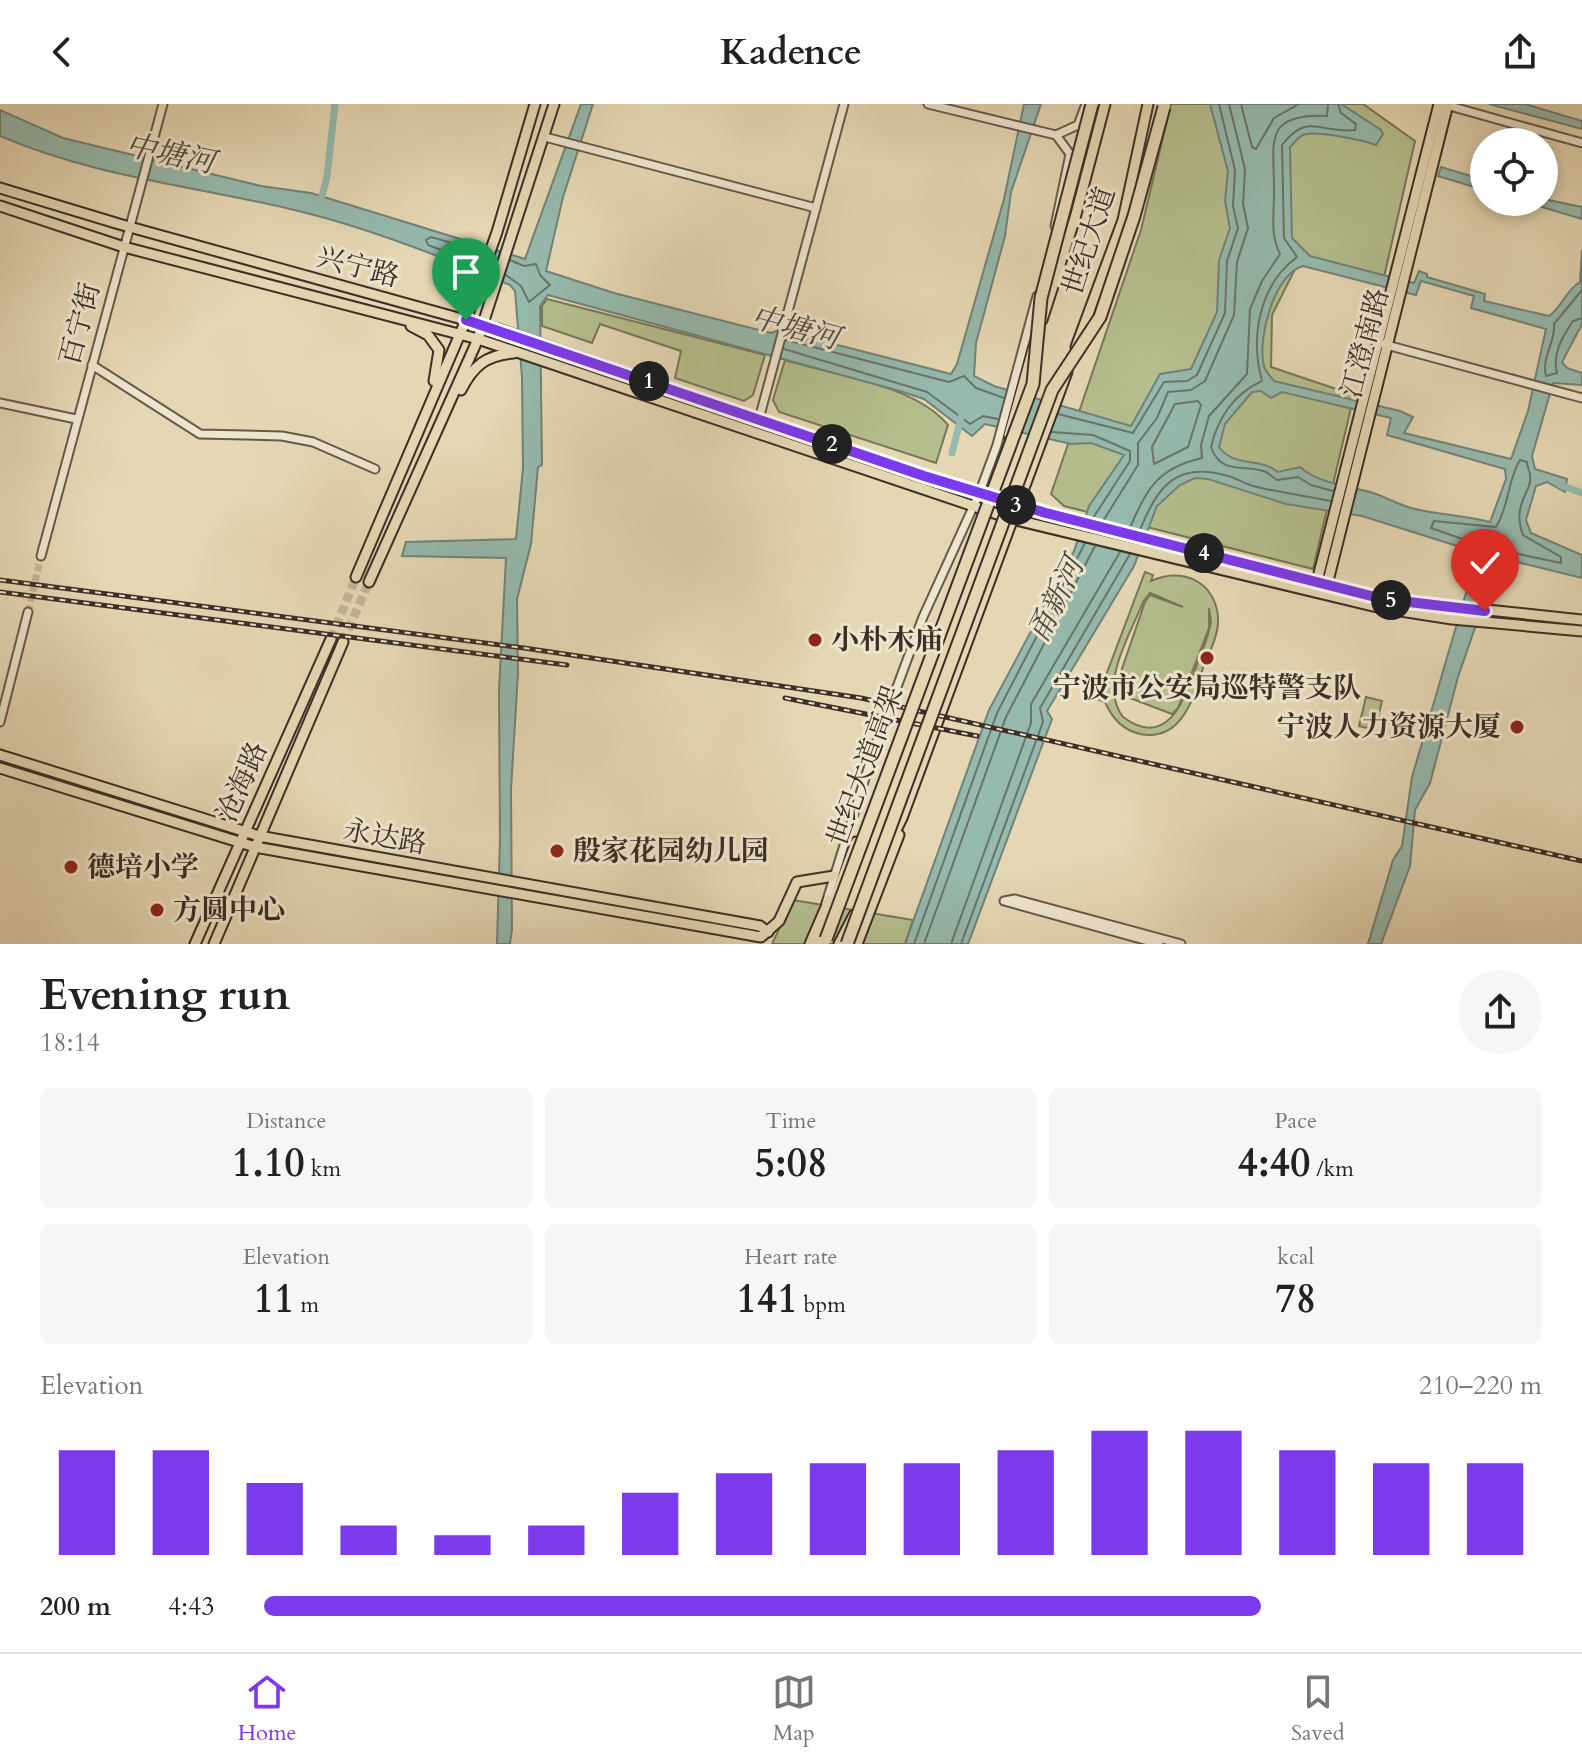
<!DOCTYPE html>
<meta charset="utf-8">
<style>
body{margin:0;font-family:Cardo,"Noto Serif SC",serif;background:#f6f6f6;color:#222;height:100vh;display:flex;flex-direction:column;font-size:30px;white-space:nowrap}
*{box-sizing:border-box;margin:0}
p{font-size:26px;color:#767676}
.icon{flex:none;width:44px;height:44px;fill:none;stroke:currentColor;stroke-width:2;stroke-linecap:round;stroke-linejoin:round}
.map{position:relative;height:840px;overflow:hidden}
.sheet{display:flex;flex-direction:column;background:#fff;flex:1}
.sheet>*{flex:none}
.tools{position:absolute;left:1470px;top:24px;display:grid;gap:16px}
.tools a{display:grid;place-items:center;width:88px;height:88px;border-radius:50%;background:#fff;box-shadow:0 4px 12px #0003;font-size:40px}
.pin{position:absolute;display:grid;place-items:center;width:68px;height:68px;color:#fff;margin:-82px -34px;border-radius:50% 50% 50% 0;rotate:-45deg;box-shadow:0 0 8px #0007}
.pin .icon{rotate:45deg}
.km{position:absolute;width:40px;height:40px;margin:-20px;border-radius:50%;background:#222;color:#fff;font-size:22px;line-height:40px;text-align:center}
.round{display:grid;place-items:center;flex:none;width:84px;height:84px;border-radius:42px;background:#f6f6f6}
.summary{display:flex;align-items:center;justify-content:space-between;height:136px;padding:0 40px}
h1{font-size:44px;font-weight:700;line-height:60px}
.metrics{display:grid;grid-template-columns:repeat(3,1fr);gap:12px;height:136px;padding:8px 40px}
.metrics div{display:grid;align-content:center;border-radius:12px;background:#f6f6f6;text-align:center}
.metrics b{font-size:40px;font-weight:700}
.metrics small{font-size:22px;font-weight:400}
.metrics p{font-size:22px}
.chart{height:224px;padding:16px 40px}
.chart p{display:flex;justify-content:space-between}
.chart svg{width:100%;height:144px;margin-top:8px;stroke:#7c3aed;stroke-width:6}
ul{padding:0 40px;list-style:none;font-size:26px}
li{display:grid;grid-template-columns:128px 96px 1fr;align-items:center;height:60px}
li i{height:20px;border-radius:10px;background:#7c3aed}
header{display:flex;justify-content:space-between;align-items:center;height:104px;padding:0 40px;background:#fff;font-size:36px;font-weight:700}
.tab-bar{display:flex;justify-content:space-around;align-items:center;height:112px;border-top:2px solid #e0e0e0;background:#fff;font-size:22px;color:#767676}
.tab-bar a{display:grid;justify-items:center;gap:4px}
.tab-bar .current{color:#7c3aed}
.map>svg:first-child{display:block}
.green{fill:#b5be8d;stroke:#78765a;stroke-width:2;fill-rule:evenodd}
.water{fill:#96baae;stroke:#728278;stroke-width:2;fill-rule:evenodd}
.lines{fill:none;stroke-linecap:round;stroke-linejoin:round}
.shore{stroke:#68746a;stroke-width:2}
.canal{stroke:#96baae;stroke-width:7}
.minor-tunnel{stroke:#c3b598;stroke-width:7;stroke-dasharray:7 3.5;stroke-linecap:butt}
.major-tunnel{stroke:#c3b598;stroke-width:9;stroke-dasharray:9 4.5;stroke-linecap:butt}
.minor-casing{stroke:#66594a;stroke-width:11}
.major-casing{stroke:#3b2f26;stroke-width:13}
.minor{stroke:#eee5ce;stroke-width:7}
.major{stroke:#e5d7b4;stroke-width:9}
.rail-casing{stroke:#3b2f26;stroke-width:5}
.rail{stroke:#eee5ce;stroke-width:2;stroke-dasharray:6;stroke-linecap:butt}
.highway-bridge-casing{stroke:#3b2f26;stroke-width:15;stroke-linecap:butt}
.highway-bridge{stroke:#e5d7b4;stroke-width:11}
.route-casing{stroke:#fff;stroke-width:16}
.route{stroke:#7c3aed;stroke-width:10}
.poi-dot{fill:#8f2418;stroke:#eee5ce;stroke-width:3}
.labels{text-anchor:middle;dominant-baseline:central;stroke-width:6;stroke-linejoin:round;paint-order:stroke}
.street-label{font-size:28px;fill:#3b2f26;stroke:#eee5ce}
.poi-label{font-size:28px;font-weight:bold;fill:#3b2f26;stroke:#eee5ce;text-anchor:start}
.water-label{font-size:30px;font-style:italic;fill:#4d4b41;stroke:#eee5ce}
</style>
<header><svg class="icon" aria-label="back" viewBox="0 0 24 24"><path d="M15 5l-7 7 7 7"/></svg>Kadence<svg class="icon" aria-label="share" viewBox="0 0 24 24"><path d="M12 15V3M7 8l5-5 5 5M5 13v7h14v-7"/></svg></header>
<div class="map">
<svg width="1582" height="840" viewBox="0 0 1582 840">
<rect width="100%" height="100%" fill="#e5d7b4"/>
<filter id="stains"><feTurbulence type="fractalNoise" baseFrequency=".0025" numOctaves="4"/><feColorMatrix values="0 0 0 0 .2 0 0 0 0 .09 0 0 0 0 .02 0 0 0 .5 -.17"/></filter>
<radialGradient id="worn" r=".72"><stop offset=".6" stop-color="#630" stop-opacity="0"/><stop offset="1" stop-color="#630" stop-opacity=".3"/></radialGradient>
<g class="green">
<polygon points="1171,0 1363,0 1415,37 1384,173 1299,157 1272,211 1271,263 1354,291 1313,465 1064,402 1051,390 1141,126"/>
<polygon points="547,195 765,251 753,291 744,297 675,274 681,247 600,220 592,239 542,222 542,202"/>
<path d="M785,256c50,15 130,25 163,65l-12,38 -157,-51 -6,-12z"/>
<path d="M1145,468l8,3 -2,6c31,-15 65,1 67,37 1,16 -8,33 -14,47 -10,31 -21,77 -64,69 -18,-4 -28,-16 -35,-32l-8,-3zM1150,489l33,14 -33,-12 -5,7 -31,90 58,22 6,-6 31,-80v-20l2,14c-3,17 -10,32 -16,48 -12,33 -29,79 -72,47 -25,-33 7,-81 20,-115z"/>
<polygon points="1366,593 1382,597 1375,626 1359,622"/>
<polygon points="793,796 913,816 905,840 772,840"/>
</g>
<g class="water">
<path d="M581,0h12l-30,93 -17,74 68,22 157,40 8,-3 172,44 6,-10 47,-165 20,-95h17l-30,88 -6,44 -29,107 -2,33 20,10 137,40 29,-52 31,-5 26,-57 2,-52 11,-32 -5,-27 3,-30 -18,-67h131l40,26 2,4 -7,11c-13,-5 -62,-15 -73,-10 -7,3 -8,8 -13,12l2,91 18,18 104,27 5,-12 8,3v3l58,17 -1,7 65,15c13,-9 16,-25 31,-34l2,-32v74l-20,38 5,6 15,5v12l-29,-2 -21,73 3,13 32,10 -2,13 -18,-10 -11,4 -10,34 5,13 51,22v23l-73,-18 -14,10 -37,107 -28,106 -15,27 -5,56 -29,78h-13l25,-84 9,-14 10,-69 54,-184 12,-36 -8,-7 -108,-34 -76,-12 -78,-25 -13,-1 -15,7 -23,21 -23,60 -87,145 5,8 -84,225h-63l84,-234 85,-159 15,-45 35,-51 -33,-12 -20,1 -86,-20 -13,12 -48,-37 -24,-8 -352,-96 -8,11 2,159 -4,2 -7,77 -14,55 1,74 -7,116 1,140 -2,15h-13l3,-105 -1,-149 7,-132 -104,-2 4,-14 110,-3 7,-71 -1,-91 -7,-86 -5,-6c-71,-29 -146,-59 -220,-76 -97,-23 -198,-33 -290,-73v-26l63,28 198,48 50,7 214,66zM1303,162l113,29 5,-14 53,15 -3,12 75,21 -18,82 -17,48 -107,-26 9,-16 -13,-6 -126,-30c-3,-4 -9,-10 -10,-15 -7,-27 10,-92 39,-100zM1261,287l10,7 11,-6 109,26 -4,17 118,34 1,10 -16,43c-26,-7 -52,-7 -79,-14 -14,-4 -27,-12 -41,-16 -24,-7 -51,-8 -70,-25l-22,5c-18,-15 -44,-4 -59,-25l6,-23 27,-32z"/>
<polygon points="1489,0 1525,0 1582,17 1582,25"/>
<polygon points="1441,63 1484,76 1484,86 1438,72"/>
<polygon points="1544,95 1582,103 1582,115 1525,98 1544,98"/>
</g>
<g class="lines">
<g class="shore">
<polyline points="1241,0 1252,43 1256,45 1274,14 1299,0"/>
<polyline points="479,160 428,141 426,136 431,133 483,148"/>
<polyline points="506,171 521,182 529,198 550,181 540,171 536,160 524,162 510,156"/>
<path d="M1582,186l-28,34c2,17 -13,34 -8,52l11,-3c-5,-20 5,-35 16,-52l9,-3"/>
<polyline points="786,236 949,278 964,272 976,284 1004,294"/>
<polyline points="784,245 927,288 970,320 983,312 998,315"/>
<polygon points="1198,297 1201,301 1188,343 1154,360 1152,343 1175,300"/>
<polyline points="1058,310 1133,329 1164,278 1187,277 1197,271 1225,209 1227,157 1238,124 1233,102 1235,66 1219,0"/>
<polyline points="1052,328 1093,331 1130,347 1130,357 1093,414"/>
<path d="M1520,356l7,2c0,5 3,9 3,13 3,17 -19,28 -7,60l38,22v6l-52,-11 -20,9 -15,-18 -43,-15 3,-7 62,6c13,-20 12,-49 24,-67z"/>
<path d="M1333,387l-22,-6 -13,-8 -21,3c-4,-2 -7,-6 -11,-8 -19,-9 -45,5 -55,-25 7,-30 24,-54 51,-66 -12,-43 -3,-96 35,-124l-13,-19 -2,-93c26,-34 38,-11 73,-15l1,-6 -15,-11 -3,-9"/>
<polyline points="1103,417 1138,361 1138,339 1157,314 1168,288 1191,286 1205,277 1234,211 1237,158 1248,124 1243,100 1245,65 1229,0"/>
<path d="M1130,424c16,-39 28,-60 72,-70l-1,-13 8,-29 38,-42 3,-65 12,-28 18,-27c-10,-20 -6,-38 -6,-60 1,-49 -14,-81 53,-78l1,-12"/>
<path d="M1140,426c18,-44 36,-69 88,-54 10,3 19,9 29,11 25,6 49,9 74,14"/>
<polyline points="914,840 997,609 1085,439"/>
<polyline points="924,840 1006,613 1095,442"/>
<polyline points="951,840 1031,619 1031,600 1120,448"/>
<polyline points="961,840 1043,618 1040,604 1130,450"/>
</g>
<g class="canal">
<polyline points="320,100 327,73 335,0"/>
<polyline points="952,349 961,313"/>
<polyline points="1560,381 1582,389"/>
</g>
<polyline class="minor-tunnel" points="28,508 41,452"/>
<g class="major-tunnel">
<polyline points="331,535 356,473"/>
<polyline points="343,538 369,478"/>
</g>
<defs>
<g id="minor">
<polyline points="928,0 1056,31 1078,21 1086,0"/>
<polyline points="1446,1 1582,39"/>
<polyline points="545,33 816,104"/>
<polyline points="1055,122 1070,50 1056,31"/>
<polyline points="1383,240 1582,294"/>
<polyline points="92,261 200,330 282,332 313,338 375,365"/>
<polyline points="0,299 76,315"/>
<polyline points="759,315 844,0"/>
<polyline points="41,452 163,0"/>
<polyline points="0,618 28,508"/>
<polyline points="826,799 875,642 923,513 979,390 997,341 1037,192"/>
<polyline points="1159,840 1004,797 1015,795 1181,840"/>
</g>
<g id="major">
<polyline points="0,84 119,120 498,225 924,372 1046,409 1383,495 1582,516"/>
<polyline points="0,102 124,143 478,235 1012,415 1381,504 1452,515 1582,527"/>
<polyline points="1042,216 1075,114 1105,0"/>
<polyline points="411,222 428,231 439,246 434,277"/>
<polyline points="1076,243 1123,116 1148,0"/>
<path d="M461,286c12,-24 25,-35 53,-37"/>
<polyline points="1009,331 1033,245"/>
<polyline points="356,473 466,216 497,128 535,0"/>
<polyline points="369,478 478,235 554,0"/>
<polyline points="1316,481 1439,0"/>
<polyline points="1327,481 1448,0"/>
<polyline points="0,651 259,732 760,822 768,828"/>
<polyline points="0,664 255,743 761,833 779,817 797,778 834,772"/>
<polyline points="887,744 902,714 1067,268"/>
<polyline points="195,840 331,535"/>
<polyline points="214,840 343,538"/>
<polyline points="810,840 829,796"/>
<polyline points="818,840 856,738"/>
<polyline points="839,840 854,811"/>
<polyline points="857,840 899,731"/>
</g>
</defs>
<use href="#minor" class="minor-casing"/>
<use href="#major" class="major-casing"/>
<use href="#minor" class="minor"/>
<use href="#major" class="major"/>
<defs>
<g id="rail">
<polyline points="0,476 524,544 861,594 1582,757"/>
<polyline points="0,488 567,561"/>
<polyline points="785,594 977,632"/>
</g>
</defs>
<use href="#rail" class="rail-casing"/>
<use href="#rail" class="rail"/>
<defs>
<g id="highway-bridge">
<polyline points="826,835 1033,280 1041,194 1092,0"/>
<polyline points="847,840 1052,286 1100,213 1134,112 1164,3"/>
</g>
</defs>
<use href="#highway-bridge" class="highway-bridge-casing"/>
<use href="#highway-bridge" class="highway-bridge"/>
</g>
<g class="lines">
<defs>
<polyline id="route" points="466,216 924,372 1046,409 1383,495 1485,507"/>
</defs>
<use href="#route" class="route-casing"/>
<use href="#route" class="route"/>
</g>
<g class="poi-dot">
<circle cx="815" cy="536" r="8"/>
<circle cx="1207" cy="554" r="8"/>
<circle cx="1517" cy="623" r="8"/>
<circle cx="557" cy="747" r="8"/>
<circle cx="71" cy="763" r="8"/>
<circle cx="157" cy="806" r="8"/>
</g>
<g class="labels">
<g class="street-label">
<text transform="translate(1089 137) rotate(-72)">世纪大道</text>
<text transform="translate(358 163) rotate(15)">兴宁路</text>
<text transform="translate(80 220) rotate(-75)">百宁街</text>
<text transform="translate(1365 239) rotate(-75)">江澄南路</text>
<text transform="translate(865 662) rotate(-70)">世纪大道高架</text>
<text transform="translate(242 678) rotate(-66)">沧海路</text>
<text transform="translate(385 733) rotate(10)">永达路</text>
</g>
<g class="poi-label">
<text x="831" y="536">小朴木庙</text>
<text x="1207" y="584" text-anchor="middle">宁波市公安局巡特警支队</text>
<text x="1501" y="623" text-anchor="end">宁波人力资源大厦</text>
<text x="573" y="747">殷家花园幼儿园</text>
<text x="87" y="763">德培小学</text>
<text x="173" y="806">方圆中心</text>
</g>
<g class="water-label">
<text transform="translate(170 50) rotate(12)">中塘河</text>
<text transform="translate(795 224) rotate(15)">中塘河</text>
<text transform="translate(1056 496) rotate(-64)">甬新河</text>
</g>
</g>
<rect width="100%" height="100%" filter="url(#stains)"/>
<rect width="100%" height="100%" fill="url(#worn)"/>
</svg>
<div class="tools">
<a><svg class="icon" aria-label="locate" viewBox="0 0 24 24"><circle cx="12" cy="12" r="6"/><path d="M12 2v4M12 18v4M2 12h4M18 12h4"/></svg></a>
</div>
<div class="pin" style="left:466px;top:216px;background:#1e9e55"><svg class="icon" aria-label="arrive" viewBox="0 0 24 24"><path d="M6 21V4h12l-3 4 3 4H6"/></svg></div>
<div class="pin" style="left:1485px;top:507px;background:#d93025"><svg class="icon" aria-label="check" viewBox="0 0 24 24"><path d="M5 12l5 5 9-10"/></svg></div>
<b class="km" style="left:649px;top:277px">1</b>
<b class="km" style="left:832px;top:340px">2</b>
<b class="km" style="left:1016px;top:401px">3</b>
<b class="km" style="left:1204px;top:449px">4</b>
<b class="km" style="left:1391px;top:496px">5</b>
</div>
<section class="sheet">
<div class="summary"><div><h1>Evening run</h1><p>18:14</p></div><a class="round"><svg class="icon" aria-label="share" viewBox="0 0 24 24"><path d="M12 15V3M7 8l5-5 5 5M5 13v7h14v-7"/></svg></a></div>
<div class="metrics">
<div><p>Distance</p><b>1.10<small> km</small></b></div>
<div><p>Time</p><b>5:08</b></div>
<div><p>Pace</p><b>4:40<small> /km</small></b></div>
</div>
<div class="metrics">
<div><p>Elevation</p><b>11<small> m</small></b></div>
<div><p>Heart rate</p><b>141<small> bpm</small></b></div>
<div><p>kcal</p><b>78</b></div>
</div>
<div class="chart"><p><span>Elevation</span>210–220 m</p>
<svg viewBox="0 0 160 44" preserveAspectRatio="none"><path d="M5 44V12M15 44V12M25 44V22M35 44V35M45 44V38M55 44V35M65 44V25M75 44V19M85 44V16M95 44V16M105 44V12M115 44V6M125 44V6M135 44V12M145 44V16M155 44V16"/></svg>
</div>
<ul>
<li><b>200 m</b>4:43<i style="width:78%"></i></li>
</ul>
</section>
<nav class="tab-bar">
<a class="current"><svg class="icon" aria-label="home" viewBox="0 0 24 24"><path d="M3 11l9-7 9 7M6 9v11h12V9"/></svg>Home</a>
<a><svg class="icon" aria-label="map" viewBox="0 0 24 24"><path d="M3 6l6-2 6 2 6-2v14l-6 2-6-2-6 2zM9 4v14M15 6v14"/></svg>Map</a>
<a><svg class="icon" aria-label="saved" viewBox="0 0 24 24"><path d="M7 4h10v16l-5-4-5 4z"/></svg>Saved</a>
</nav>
